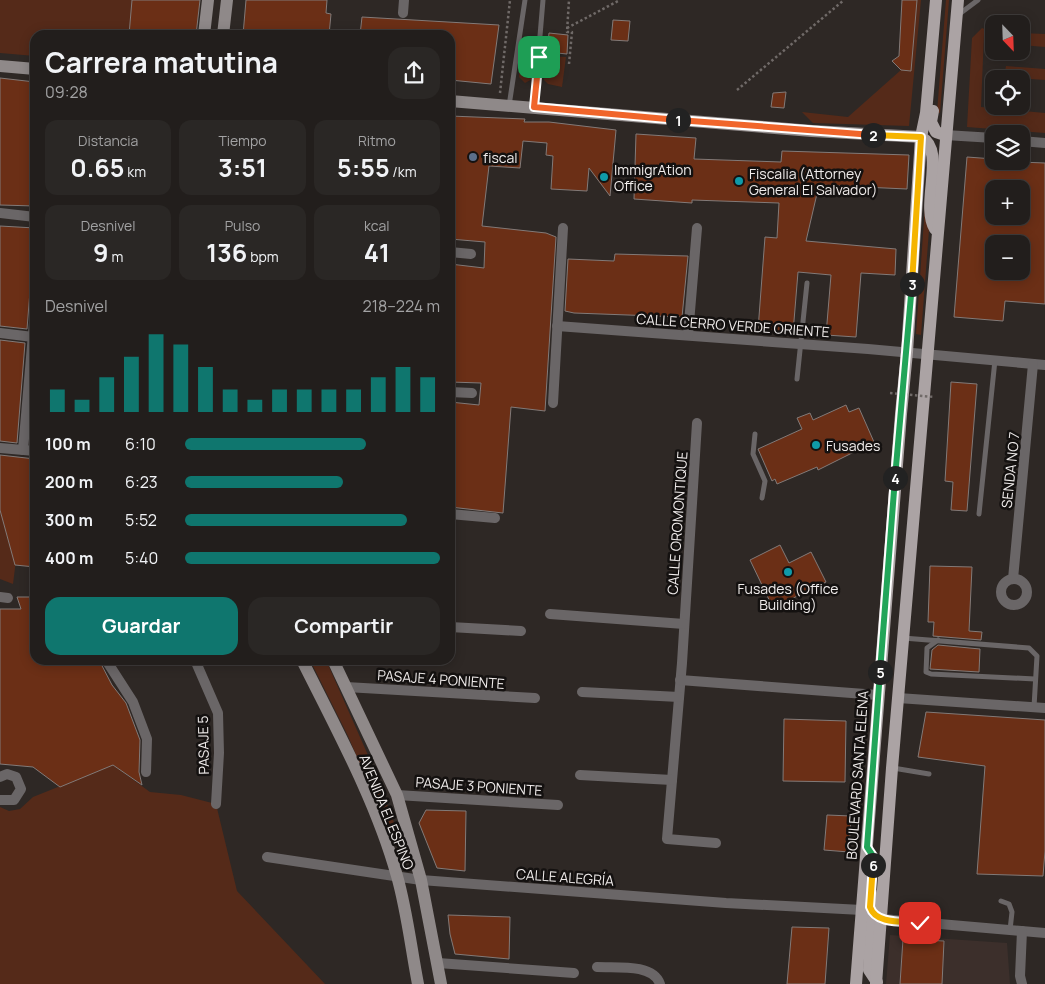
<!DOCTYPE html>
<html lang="es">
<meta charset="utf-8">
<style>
body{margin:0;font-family:Manrope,sans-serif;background:#2a2725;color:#f1f3f6;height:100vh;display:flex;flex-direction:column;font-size:19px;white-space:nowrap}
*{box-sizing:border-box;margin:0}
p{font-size:16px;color:#a2a2a3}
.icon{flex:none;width:28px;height:28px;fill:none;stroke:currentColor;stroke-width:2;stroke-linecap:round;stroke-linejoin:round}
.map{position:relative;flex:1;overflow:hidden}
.side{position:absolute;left:30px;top:30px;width:425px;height:635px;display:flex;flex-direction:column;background:#221e1c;border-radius:15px;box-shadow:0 2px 12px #0003,0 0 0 1px #3f3c3b}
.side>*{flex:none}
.needle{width:32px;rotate:157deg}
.controls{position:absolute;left:985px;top:15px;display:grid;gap:10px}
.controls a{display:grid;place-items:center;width:45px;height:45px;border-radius:10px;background:#221e1c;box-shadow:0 2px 12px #0003,0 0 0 1px #3f3c3b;font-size:25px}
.pin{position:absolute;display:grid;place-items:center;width:42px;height:42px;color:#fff;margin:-21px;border-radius:10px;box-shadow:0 2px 8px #0006}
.km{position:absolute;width:25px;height:25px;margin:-12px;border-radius:50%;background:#222;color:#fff;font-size:14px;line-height:25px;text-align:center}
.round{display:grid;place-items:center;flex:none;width:52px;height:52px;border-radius:15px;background:#2a2725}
.head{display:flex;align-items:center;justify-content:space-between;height:85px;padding:0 15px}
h1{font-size:28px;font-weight:700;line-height:38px}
.stats{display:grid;grid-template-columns:repeat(3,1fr);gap:8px;height:85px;padding:5px 15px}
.stats div{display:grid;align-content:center;border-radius:12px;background:#2a2725;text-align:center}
.stats b{font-size:25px;font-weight:700}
.stats small{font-size:14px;font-weight:400}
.stats p{font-size:14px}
.chart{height:140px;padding:10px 15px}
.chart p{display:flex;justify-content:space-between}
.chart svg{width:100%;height:90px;margin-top:5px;stroke:#0f766e;stroke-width:6}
.cta{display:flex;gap:10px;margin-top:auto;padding:10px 15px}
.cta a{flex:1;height:58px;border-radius:15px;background:#0f766e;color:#fff;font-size:20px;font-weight:700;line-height:58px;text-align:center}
.cta a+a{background:#2a2725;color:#f1f3f6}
ul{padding:0 15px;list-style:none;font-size:16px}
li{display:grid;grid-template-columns:80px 60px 1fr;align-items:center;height:38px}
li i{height:12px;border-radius:6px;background:#0f766e}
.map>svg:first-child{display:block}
.built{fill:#3c2f2b}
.green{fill:#552a19}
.building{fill:#6b2f16;stroke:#827a78;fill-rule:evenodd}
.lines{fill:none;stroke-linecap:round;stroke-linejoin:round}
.path{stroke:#706a68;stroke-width:2.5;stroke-dasharray:2.5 2.5;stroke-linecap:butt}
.lane{stroke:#6a6667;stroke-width:5}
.street{stroke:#6a6667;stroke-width:10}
.secondary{stroke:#8f8989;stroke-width:12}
.primary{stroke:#aba3a4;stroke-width:12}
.path-bridge{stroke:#706a68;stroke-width:2.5;stroke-dasharray:2.5 2.5;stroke-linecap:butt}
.split-1-casing{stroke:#fff;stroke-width:10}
.split-2-casing{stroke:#fff;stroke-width:10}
.split-3-casing{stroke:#fff;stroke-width:10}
.split-4-casing{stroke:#fff;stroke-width:10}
.split-5-casing{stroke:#fff;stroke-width:10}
.split-6-casing{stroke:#fff;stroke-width:10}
.split-7-casing{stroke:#fff;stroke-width:10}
.split-1{stroke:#f0652b;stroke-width:6}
.split-2{stroke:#f0652b;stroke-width:6}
.split-3{stroke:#f5b400;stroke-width:6}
.split-4{stroke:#22a559;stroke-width:6}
.split-5{stroke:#22a559;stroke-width:6}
.split-6{stroke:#22a559;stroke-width:6}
.split-7{stroke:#f5b400;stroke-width:6}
.service-dot{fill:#5c6f8a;stroke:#141110;stroke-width:2}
.culture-dot{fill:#0f9aa8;stroke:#141110;stroke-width:2}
.labels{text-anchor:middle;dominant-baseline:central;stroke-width:5;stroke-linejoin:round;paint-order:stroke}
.poi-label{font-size:14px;fill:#f0eceb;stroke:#141110;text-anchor:start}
.street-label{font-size:14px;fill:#f0eceb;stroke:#141110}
</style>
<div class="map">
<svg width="1045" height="984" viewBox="0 0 1045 984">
<rect width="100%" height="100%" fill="#2e2825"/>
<polygon class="built" points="890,935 1007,943 1010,984 886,984"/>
<g class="green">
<polygon points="0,0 132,0 130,35 35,35 35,56 0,53"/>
<polygon points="917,0 921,0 909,126 813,123 802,112 848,117 901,70"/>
<polygon points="946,0 949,0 940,113 937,112"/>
<polygon points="982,28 987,30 984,34 981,107 1045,113 1045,133 967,127 972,38"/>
<polygon points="1021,33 1045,34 1045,47 1021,45"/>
<polygon points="522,42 536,43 534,78 525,83 519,77"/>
<polygon points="545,56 566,57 562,87 548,84 544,80"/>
<polygon points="1006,66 1045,69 1045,80 1004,77"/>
<polygon points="928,163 929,230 921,335 916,334"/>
<polygon points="0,510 16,560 13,584 0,579"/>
<polygon points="310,660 326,660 371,762 406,854 401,854 393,833 386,825 348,736"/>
<polygon points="113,765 150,792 181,795 216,804 237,891 325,984 0,984 0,807 9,811 20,809 33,797"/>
</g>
<g class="building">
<polygon points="132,0 200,0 196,35 129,35"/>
<polygon points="246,0 327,0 326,13 331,14 329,35 243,35"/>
<polygon points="902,0 917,0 911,71 901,70 892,61 899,56"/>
<polygon points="362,17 499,25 491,84 450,80 450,35 360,35"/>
<polygon points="613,20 630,21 628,41 611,40"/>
<polygon points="549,33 568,35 567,54 547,52"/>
<polygon points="0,78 35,82 35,206 0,205"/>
<polygon points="786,92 784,108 771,107 773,93"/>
<polygon points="450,116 525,119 524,122 549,122 616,130 610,196 589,168 587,191 551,189 553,156 546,155 547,143 523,141 520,168 489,166 482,226 546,233 556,237 545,411 511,407 503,513 450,507 450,402 479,405 481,383 450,382 450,264 484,268 485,242 450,239"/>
<polygon points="636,134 696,138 694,159 781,162 782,151 909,155 907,189 819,185 806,241 896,249 895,275 861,273 856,337 826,335 831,275 798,272 793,333 758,330 765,237 777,238 779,203 692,200 692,203 634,199"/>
<path d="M967,157l27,2v2l51,2v141l-40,-3 -2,20 -49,-4zM994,189h27v27h-27zM994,244h27v27h-27z"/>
<polygon points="0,226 35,228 27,329 0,326"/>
<polygon points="615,254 688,256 682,317 574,313 565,311 568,259 614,261"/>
<polygon points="0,340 25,343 17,443 0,441"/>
<polygon points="951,382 977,384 967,511 951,510 953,482 945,481"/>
<polygon points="846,405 849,412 859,408 874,442 818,470 817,467 777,484 775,479 772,481 758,449 802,429 797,418 810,413 813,420"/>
<polygon points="0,455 35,459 35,567 15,565 0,510"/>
<polygon points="780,545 789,563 811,552 826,582 773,608 750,560"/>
<polygon points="930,566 972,567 969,631 982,632 981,640 933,636 934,622 928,622"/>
<polygon points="17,597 35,597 35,660 99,660 112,685 126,703 140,740 139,772 142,785 113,765 60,787 33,767 0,764 0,609 21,609"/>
<polygon points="938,645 980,649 979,672 930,669 932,650"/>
<polygon points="926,712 1045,720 1045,851 1043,876 977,874 985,766 918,757"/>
<polygon points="784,719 846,721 845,782 783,781"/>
<polygon points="426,810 466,811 465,871 437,868 419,823"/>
<polygon points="827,815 851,816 849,852 824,850"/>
<polygon points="448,915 510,917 509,959 455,954 450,934"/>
<polygon points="792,927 829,928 825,984 787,984"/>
<polygon points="903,939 944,941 942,984 900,984"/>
</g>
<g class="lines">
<g class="path">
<polyline points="567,28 620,0"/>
<polyline points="569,64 572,32 567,32 569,0"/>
<polyline points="737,90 844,0"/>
<polyline points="500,93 510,0"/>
</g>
<g class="lane">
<polyline points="958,15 978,0"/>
<polyline points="509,106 525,0"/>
<polyline points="534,107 543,0"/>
<polyline points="797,379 807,283"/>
<polyline points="755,434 753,454 765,481 762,498"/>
<polyline points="979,514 995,360"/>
<polyline points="903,638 1029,648 1037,656 1034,707"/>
<polyline points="938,640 927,648 926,672 931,674 1035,679"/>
<polyline points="893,768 929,774"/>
<polyline points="1001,901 1009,904 1012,912 1010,930"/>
</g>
<g class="street">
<polyline points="403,13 404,0"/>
<polyline points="945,135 994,138"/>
<polyline points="1021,141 1045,143"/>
<polyline points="0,213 35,217"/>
<polyline points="450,252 471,254"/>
<polyline points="557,326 868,349 1045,365"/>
<polyline points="0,333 33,337"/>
<polyline points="688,335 697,228"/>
<polyline points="450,392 472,393"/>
<polyline points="553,403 563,228"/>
<polyline points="697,423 682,663 667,839 716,843"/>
<polyline points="0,448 35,451"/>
<polyline points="23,450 35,311"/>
<polyline points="450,514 495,518"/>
<circle cx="1014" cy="592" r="13"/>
<polyline points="1013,579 1033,364"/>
<polyline points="0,597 8,598"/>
<polyline points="550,614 684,624"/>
<polyline points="450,627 521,631"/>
<polyline points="106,660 133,702 147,739 146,772"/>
<polyline points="195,660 218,713 219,753 216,804"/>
<polyline points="680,680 878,695"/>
<polyline points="346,687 535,698"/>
<polyline points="582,692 679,697"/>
<polyline points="898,698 1045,708"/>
<polyline points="580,775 672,780"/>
<polyline points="0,777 7,774 16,777 21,789 14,800 0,800"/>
<polyline points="397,795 558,805"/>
<polyline points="267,857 421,880 726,903 862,910"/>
<polyline points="882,919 1045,933"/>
<polyline points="1022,931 1020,976 1022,984"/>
<polyline points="438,963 574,973"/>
<path d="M597,967c18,1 56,-4 63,17"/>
</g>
<g class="secondary">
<polyline points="204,35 208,0"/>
<polyline points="223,35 227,0"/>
<polyline points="0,66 35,69"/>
<polyline points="450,101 812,131 921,137"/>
<path d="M302,660c34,68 75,143 95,216 10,35 14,72 21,108"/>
<polyline points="333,660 397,795 421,880 441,984"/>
</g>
<g class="primary">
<polyline points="933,111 931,122 936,132 945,135"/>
<path d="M921,137c26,14 -1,67 14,92"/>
<polyline points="871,893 872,912 882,919"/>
<polyline points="862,910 866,912 870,920 869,970 877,982"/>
<polyline points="856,984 901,414 907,352 921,137 926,113 936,0"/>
<polyline points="876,984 892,768 958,0"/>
</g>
<polyline class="path-bridge" points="890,393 934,397"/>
</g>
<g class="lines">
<defs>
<polyline id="split-1" points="539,57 534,107 678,120"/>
<polyline id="split-2" points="678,120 873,135"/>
<polyline id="split-3" points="873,135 921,137 912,284"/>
<polyline id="split-4" points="895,478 912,284"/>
<polyline id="split-5" points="880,672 895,478"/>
<polyline id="split-6" points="873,865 873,856 867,847 880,672"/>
<path id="split-7" d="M873,865l-3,42c6,18 34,14 50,16"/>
</defs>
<use href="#split-1" class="split-1-casing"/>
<use href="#split-2" class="split-2-casing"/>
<use href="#split-3" class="split-3-casing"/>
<use href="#split-4" class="split-4-casing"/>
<use href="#split-5" class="split-5-casing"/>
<use href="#split-6" class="split-6-casing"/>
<use href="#split-7" class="split-7-casing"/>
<use href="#split-1" class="split-1"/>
<use href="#split-2" class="split-2"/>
<use href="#split-3" class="split-3"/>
<use href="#split-4" class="split-4"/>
<use href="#split-5" class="split-5"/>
<use href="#split-6" class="split-6"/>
<use href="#split-7" class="split-7"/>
</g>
<circle class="service-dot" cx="473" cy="157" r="5"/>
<g class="culture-dot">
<circle cx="604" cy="177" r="5"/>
<circle cx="739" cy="181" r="5"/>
<circle cx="816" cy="445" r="5"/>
<circle cx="788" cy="572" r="5"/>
</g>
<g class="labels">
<g class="poi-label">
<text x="483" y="157">fiscal</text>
<text x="614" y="169">ImmigrAtion<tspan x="614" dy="16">Office</tspan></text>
<text x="749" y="173">Fiscalia (Attorney<tspan x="749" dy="16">General El Salvador)</tspan></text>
<text x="826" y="445">Fusades</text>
<text x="788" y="588" text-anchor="middle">Fusades (Office<tspan x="788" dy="16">Building)</tspan></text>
</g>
<g class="street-label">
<text transform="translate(733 325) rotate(4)">CALLE CERRO VERDE ORIENTE</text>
<text transform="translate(1010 470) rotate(-84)">SENDA NO 7</text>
<text transform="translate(677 523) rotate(-86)">CALLE OROMONTIQUE</text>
<text transform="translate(441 679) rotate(4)">PASAJE 4 PONIENTE</text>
<text transform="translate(203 745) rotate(-91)">PASAJE 5</text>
<text transform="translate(857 775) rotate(-86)">BOULEVARD SANTA ELENA</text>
<text transform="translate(479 786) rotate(4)">PASAJE 3 PONIENTE</text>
<text transform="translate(387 812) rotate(68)">AVENIDA EL ESPINO</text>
<text transform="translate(565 877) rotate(4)">CALLE ALEGRÍA</text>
</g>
</g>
</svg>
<div class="controls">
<a><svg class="needle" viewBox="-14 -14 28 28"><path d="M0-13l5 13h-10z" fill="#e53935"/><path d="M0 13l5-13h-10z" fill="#a2a2a3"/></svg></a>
<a><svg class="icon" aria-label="locate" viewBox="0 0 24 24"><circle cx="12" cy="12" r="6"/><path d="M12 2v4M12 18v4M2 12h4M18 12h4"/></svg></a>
<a><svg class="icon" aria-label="layers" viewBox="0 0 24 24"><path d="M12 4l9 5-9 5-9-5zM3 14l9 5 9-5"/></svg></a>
<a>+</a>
<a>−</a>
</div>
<div class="pin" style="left:539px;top:57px;background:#1e9e55"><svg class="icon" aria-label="arrive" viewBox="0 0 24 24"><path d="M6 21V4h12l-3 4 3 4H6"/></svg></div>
<div class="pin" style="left:920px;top:923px;background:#d93025"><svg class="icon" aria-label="check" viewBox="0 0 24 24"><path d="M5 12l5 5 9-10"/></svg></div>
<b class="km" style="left:678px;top:120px">1</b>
<b class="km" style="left:873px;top:135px">2</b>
<b class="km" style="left:912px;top:284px">3</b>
<b class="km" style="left:895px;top:478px">4</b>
<b class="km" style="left:880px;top:672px">5</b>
<b class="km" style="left:873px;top:865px">6</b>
<section class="side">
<div class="head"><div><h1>Carrera matutina</h1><p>09:28</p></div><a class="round"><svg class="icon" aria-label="share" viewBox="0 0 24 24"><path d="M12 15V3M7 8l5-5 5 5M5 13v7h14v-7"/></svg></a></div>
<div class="stats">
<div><p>Distancia</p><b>0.65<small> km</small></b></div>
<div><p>Tiempo</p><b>3:51</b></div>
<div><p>Ritmo</p><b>5:55<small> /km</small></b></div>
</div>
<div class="stats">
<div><p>Desnivel</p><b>9<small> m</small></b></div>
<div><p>Pulso</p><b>136<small> bpm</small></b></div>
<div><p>kcal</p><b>41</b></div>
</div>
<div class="chart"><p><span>Desnivel</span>218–224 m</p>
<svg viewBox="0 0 160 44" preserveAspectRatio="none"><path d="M5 44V33M15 44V38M25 44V27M35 44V17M45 44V6M55 44V11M65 44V22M75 44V33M85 44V38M95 44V33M105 44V33M115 44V33M125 44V33M135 44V27M145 44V22M155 44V27"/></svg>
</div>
<ul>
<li><b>100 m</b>6:10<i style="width:71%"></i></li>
<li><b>200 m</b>6:23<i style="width:62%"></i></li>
<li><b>300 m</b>5:52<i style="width:87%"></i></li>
<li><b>400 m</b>5:40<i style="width:100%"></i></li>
</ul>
<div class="cta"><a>Guardar</a><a>Compartir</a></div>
</section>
</div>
